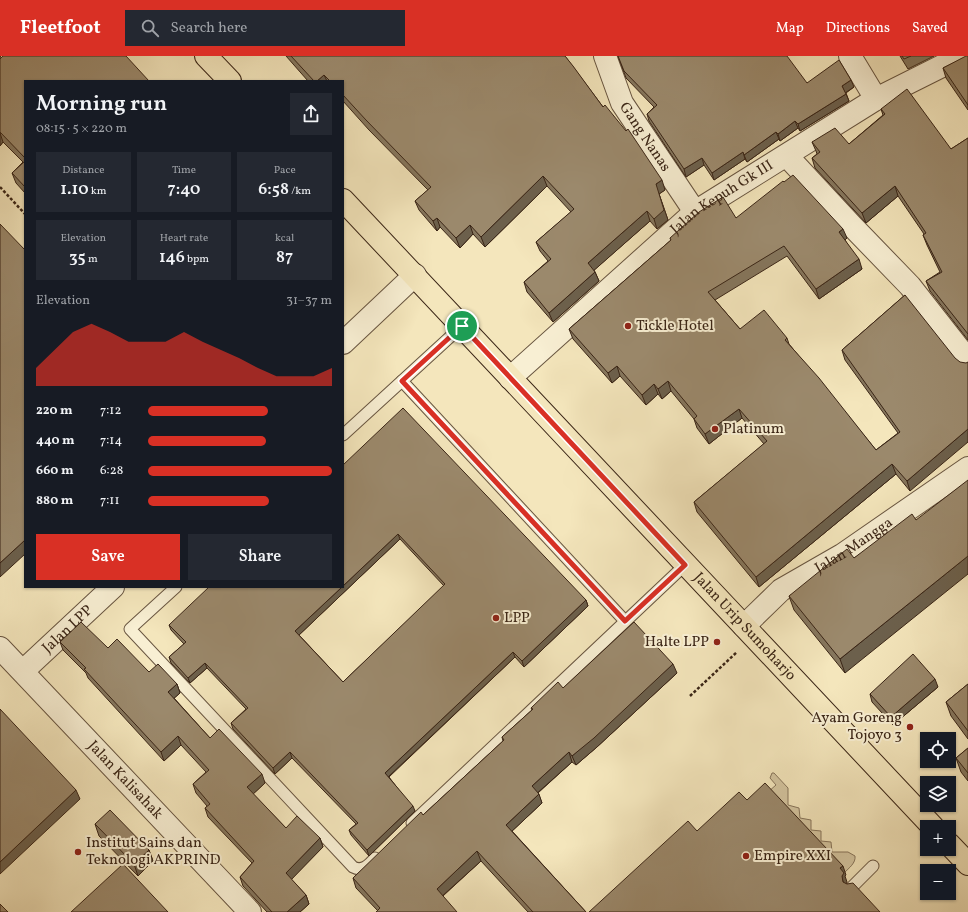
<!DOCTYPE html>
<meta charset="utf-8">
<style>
body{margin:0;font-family:Vollkorn,serif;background:#242831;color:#f1f3f6;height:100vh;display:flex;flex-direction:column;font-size:15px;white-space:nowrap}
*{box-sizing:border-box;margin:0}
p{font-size:13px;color:#9ea1a6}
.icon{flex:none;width:22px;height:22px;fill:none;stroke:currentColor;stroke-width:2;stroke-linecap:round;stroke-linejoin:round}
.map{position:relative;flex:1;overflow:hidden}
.drawer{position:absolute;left:24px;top:24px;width:320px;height:508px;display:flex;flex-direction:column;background:#171b24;border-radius:0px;box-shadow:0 1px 3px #0004}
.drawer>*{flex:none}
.fabs{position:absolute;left:920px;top:676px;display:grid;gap:8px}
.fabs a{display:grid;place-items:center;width:36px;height:36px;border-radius:0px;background:#171b24;box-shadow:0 1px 3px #0004;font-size:20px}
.pin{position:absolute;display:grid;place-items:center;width:34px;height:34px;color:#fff;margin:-17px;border:2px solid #fff;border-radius:50%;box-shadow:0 1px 4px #0007}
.round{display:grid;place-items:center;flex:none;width:42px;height:42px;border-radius:0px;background:#242831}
.head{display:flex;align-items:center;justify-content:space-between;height:68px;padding:0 12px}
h1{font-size:22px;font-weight:600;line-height:30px}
.metrics{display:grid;grid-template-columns:repeat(3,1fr);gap:6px;height:68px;padding:4px 12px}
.metrics div{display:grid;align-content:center;border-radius:0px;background:#242831;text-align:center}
.metrics b{font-size:17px;font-weight:600}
.metrics small{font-size:11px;font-weight:400}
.metrics p{font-size:11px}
.chart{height:112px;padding:8px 12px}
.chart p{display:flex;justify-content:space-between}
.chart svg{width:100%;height:72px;margin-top:4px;fill:#d93025;opacity:.7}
.action{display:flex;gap:8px;margin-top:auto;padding:8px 12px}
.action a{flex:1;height:46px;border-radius:0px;background:#d93025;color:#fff;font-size:16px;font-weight:600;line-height:46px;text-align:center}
.action a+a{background:#242831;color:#f1f3f6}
ul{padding:0 12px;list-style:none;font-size:13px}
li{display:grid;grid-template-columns:64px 48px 1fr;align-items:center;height:30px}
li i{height:10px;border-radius:5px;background:#d93025}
header{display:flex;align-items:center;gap:24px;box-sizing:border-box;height:56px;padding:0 20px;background:#d93025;color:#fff}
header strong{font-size:19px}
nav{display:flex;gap:22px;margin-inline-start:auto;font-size:14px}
.search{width:280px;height:36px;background:#242831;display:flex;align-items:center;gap:10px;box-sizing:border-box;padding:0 14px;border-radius:0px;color:#9ea1a6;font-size:15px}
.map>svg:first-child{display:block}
.green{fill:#d4c5a0;stroke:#87755b}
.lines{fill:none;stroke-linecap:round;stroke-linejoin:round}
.lane-casing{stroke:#685540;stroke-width:13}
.street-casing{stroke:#685540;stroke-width:24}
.primary-casing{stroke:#3a2516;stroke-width:24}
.path{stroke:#3a2516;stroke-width:2.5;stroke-dasharray:3 2;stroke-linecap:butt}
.lane{stroke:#f8efd3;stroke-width:11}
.street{stroke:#f8efd3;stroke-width:22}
.primary{stroke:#f4e6bc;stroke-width:22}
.wall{fill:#85765d;stroke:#3a2516;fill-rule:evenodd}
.shaded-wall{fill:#6c604c;stroke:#3a2516}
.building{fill:#9b896c;stroke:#3a2516}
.route-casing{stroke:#fff;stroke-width:8}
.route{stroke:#d93025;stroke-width:5}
.poi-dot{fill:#8f2418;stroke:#f8efd3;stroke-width:1.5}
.labels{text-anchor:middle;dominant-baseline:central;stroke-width:4;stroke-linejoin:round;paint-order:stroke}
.street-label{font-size:15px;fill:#3a2516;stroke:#f8efd3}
.poi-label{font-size:15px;fill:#3a2516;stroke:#f8efd3;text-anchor:start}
</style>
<header>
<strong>Fleetfoot</strong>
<div class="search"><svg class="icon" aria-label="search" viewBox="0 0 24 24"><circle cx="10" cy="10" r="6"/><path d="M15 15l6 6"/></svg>Search here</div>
<nav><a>Map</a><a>Directions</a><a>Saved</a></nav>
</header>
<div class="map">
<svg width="968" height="856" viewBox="0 0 968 856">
<rect width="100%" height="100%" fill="#f4e6bc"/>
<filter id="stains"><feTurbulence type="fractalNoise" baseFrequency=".005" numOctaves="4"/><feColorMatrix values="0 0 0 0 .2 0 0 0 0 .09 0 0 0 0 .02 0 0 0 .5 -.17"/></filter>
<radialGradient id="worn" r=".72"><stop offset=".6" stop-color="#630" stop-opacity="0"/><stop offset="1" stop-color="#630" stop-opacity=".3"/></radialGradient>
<path class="green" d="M772,717h2l14,15v17l11,3 1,10 11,2v10l10,1v10l10,1 1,10h16l7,4c1,7 -6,12 -11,17l-76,-81 8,-7 -6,-7z"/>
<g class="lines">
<defs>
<g id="lane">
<polyline points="402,325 625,565"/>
<polyline points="343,379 462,270"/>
<path d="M176,531l-46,42 223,238c9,5 16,-2 22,-9"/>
<polyline points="412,767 685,509"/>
<polyline points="852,831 873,810"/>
</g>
<g id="street">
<path id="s1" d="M605,0l17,47 73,109"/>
<polyline points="850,0 876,43"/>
<polyline points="787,100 852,170 910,230 968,304"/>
<polyline points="343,287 415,219"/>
<path id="s2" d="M510,322l185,-166 181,-113 86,-43"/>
<path id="s3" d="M744,570l37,-36 61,-35 126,-87"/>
<path id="s4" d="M0,592l250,264"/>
<path id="s5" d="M23,615l90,-84"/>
</g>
<g id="primary">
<polyline points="206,0 230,25"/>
<path id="s6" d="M343,144l590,627"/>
<polyline points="949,788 968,808"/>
</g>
</defs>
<use href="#lane" class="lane-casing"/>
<use href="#street" class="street-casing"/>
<use href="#primary" class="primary-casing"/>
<g class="path">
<polyline points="0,131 25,158"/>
<polyline points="690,640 737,596"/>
</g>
<use href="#lane" class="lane"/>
<use href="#street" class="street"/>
<use href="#primary" class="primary"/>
</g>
<g class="wall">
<polygon points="0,0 25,25 25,137 16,127 12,117 23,106 3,86 0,90"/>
<polygon points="286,0 565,0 665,134 659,138 668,164 657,173 650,165 594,214 595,216 599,225 553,266 527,236 524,226 548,205 540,195 536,186 571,156 547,130 485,191 473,178 460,192 440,171 437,175 419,154 415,145 428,134 369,74 343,45 343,25 308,25"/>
<polygon points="618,0 807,27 854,31 846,37 849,45 800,75 798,72 780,85 779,83 747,106 745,103 714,124 704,109 686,121 649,65 647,58 654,51 626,22"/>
<polygon points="900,0 934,0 908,13"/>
<polygon points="968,0 968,54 946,22 943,12"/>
<polygon points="881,53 951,93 968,82 968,284 930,235 926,225 940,216 927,189 923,179 924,178 898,140 866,167 815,112 812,102 817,98 816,95 812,86 849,88 883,59"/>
<polygon points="736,162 847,182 845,184 862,213 819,243 787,200 715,244 740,273 787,282 789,288 876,394 898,377 845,304 842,294 905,239 910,435 896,418 759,531 697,456 694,446 764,388 742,362 709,388 697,372 694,363 671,335 662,343 658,338 646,349 620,320 612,327 573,283 569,273 671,184 670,182"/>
<path d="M343,409l243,135 2,6 -64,61 -9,-10 -126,120 26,34 -46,45 -18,-21 -2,-5 7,-6 -64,-66 -17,16 -42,-45 -2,-6 15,-14 -39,-41 -17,15 -19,-20 -2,-6 15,-13 -13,-14 -2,-5 174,-38zM400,483l44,47 -101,96 -44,-47z"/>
<polygon points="916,464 845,617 794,554 789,540 854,502"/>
<polygon points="60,586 108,592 149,616 177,628 180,637 174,642 210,682 265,727 253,738 286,772 320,782 323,791 291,823 306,839 309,848 300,856 267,856 243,830 240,821 252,807 208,761 205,752 207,750 196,737 193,728 206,716 181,689 164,705 88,622 86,617 63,594"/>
<polygon points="677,617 597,691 576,709 572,706 538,737 542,747 512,775 586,856 528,856 481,805 443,840 378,855 356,832 353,822 423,759 503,685 502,681 532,654 531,652 563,632"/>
<polygon points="968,628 968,683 951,660 946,646"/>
<polygon points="938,631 893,669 872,646 870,638"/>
<polygon points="968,692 968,725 961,716 956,702"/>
<polygon points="95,768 149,794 153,805 138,820 99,780"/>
</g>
<g class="shaded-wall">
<polygon points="324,19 327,25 317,25"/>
<polygon points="851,24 854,31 845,37 842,30"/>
<polygon points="846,38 849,45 800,75 798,68"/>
<polygon points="795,65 798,72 780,85 778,78"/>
<polygon points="776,76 779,83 747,106 744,99"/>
<polygon points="0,77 3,86 0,90"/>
<polygon points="743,96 745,103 714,124 712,117"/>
<polygon points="702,102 704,109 686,121 684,113"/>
<polygon points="543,120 547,130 485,191 481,181"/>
<polygon points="662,124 665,134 659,138 668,164 657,173 654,163 656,128"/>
<polygon points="895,130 898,140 866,167 862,157"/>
<polygon points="647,155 650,165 591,217 588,207"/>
<polygon points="437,162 440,171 437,175 433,165"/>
<polygon points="470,169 473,178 460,192 456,182"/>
<polygon points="843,173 847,182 843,186 839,176"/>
<polygon points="859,203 862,213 819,243 816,233"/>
<polygon points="595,216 599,225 553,266 549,257"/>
<polygon points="617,310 620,320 612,327 608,317"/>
<polygon points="668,325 671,335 662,343 658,333"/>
<polygon points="654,328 658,338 646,349 642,339"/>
<polygon points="739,353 742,362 709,388 705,378"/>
<polygon points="968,373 968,386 910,435 907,425"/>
<polygon points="892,408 896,418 759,531 756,521"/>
<polygon points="398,478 400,483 297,581 295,575 342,531 343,531 343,530"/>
<polygon points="25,484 25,498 0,521 0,507"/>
<polygon points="968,500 968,518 845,617 840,603"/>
<polygon points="586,544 588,550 524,611 522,605"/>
<polygon points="513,596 515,601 387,722 385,717"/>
<polygon points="205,607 207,612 190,627 188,622"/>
<polygon points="673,608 677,617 597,691 576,709 572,700"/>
<polygon points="935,623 938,631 893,669 891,661"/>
<polygon points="177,628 180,637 171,645 168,636"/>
<polygon points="178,680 181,689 164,705 161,696"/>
<polygon points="290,696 292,702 275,718 273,712"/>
<polygon points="569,696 572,706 535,739 532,730"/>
<polygon points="262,718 265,727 251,740 247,731"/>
<polygon points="76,734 80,743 0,818 0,806"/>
<polygon points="539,738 542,747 509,778 506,769"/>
<polygon points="413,750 415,755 369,800 367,794"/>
<polygon points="320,782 323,791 289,826 286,817"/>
<polygon points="149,794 153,805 138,820 134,808"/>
<polygon points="477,795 481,805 440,842 437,833"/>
<polygon points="843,810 846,819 845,820 847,826 845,830 843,826 840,812"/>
<polygon points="306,839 309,848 300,856 287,856"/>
</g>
<g class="building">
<polygon points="3,0 126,0 149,25 25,25 25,102 0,76 0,3"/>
<polygon points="291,0 565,0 573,10 603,51 605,49 626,75 628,73 662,124 656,128 664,154 654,163 647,155 588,207 595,216 549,257 524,226 551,203 536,186 574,153 543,120 481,181 470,169 456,182 437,162 433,165 415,145 431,131 366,64 343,39 343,25 330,25 324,19 317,25 314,25"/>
<polygon points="618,0 787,0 807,27 839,4 851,24 842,30 846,38 798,68 795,65 778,78 776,76 744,99 743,96 712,117 702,102 684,113 647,58 657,49 624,15"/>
<polygon points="902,0 911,0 904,3"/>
<polygon points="966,0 968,0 968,49 943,12"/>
<polygon points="907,33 951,93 968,82 968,278 926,225 942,216 923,179 926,177 895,130 862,157 812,102 820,96 812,86 835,72 849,88 885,58 881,53"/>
<polygon points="25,105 25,131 12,117"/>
<polygon points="793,119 843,173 839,176 859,203 816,233 784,190 708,236 740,273 764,254 787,282 785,284 819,322 876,394 900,376 842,294 905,239 955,302 960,306 966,307 968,306 968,373 907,425 892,408 756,521 694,446 767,385 739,353 705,378 694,363 697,360 668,325 658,333 654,328 642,339 617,310 608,317 569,273 671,184 670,182 699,156 723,141 736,162 783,125 784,126"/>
<polygon points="0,168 25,194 25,484 0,507"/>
<polygon points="403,352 586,544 522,605 513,596 385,717 413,750 367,794 349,774 358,767 290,696 273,712 231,667 248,652 205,607 188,622 169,601 186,586 169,569 209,531 342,531 295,575 343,626 445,528 398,478 343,530 343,409"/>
<polygon points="968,424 968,500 840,603 789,540 847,493 854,502 912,458 916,464"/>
<polygon points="81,566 108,592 117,583 149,616 158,608 177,628 168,636 210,682 219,673 262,718 247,731 286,772 297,760 320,782 286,817 306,839 287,856 272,856 240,821 254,805 205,752 210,748 193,728 209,714 178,680 161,696 84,613 86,612 60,586"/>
<polygon points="634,566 673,608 594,682 572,700 569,696 532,730 539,738 506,769 586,856 533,856 477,795 437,833 457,856 376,856 380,852 353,822 421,756 423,759 504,684 502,681 533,653 531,652 558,626 563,632"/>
<polygon points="913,598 935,623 891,661 870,638"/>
<polygon points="968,628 968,675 946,646"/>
<polygon points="0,653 76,734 0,806"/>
<polygon points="968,692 968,717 956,702"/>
<polygon points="765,727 843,810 840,812 844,817 842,820 843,826 847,828 853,827 880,856 589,856 688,765 697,775 739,736 747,744"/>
<polygon points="110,754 149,794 134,808 95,768"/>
<polygon points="123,808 168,856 71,856"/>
<polygon points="0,848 8,856 0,856"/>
</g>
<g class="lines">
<defs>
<polygon id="route" points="462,270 685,509 625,565 402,325"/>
</defs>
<use href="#route" class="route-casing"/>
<use href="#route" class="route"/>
</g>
<g class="poi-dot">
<circle cx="628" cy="270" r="4"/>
<circle cx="715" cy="373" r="4"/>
<circle cx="496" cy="562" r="4"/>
<circle cx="717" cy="586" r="4"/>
<circle cx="910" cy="671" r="4"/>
<circle cx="78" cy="796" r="4"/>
<circle cx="746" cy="800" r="4"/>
</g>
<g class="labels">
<g class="street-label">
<text stroke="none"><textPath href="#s1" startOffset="91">Gang Nanas</textPath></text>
<text stroke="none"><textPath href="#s2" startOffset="279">Jalan Kepuh Gk III</textPath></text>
<text stroke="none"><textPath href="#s3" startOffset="137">Jalan Mangga</textPath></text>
<text stroke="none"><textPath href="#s6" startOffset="586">Jalan Urip Sumoharjo</textPath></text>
<text stroke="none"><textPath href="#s5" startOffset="61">Jalan LPP</textPath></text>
<text stroke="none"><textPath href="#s4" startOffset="182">Jalan Kalisahak</textPath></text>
</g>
<g class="poi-label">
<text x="636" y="270">Tickle Hotel</text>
<text x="723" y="373">Platinum</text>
<text x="504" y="562">LPP</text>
<text x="709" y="586" text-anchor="end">Halte LPP</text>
<text x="902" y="662" text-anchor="end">Ayam Goreng<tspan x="902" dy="17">Tojoyo 3</tspan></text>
<text x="86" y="787">Institut Sains dan<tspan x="86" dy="17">Teknologi AKPRIND</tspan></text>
<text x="754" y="800">Empire XXI</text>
</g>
</g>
<rect width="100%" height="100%" filter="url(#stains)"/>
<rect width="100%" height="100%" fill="url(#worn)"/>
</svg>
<div class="fabs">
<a><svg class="icon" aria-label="locate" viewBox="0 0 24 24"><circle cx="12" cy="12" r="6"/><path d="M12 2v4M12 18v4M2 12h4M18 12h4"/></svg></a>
<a><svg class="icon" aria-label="layers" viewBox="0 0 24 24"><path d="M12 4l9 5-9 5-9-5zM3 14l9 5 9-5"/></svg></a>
<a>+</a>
<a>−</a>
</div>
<div class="pin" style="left:462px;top:270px;background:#1e9e55"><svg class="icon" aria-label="arrive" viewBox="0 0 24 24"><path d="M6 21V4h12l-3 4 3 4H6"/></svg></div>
<section class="drawer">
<div class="head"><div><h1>Morning run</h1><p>08:15 · 5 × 220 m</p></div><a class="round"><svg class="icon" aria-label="share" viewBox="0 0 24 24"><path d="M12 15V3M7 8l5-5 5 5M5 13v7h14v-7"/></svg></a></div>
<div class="metrics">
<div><p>Distance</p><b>1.10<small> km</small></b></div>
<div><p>Time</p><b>7:40</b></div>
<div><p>Pace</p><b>6:58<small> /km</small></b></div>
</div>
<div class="metrics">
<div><p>Elevation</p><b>35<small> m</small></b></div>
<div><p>Heart rate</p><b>146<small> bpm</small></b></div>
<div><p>kcal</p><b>87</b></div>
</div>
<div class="chart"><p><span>Elevation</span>31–37 m</p>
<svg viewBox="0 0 160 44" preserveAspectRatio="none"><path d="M0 44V33L10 22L20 11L30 6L40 11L50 17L60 17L70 17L80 11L90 17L100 22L110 27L120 33L130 38L140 38L150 38L160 33V44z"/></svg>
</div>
<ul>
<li><b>220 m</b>7:12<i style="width:65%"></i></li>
<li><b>440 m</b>7:14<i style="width:64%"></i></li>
<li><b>660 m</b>6:28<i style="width:100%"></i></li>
<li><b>880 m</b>7:11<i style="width:66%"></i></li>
</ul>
<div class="action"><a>Save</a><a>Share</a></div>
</section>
</div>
